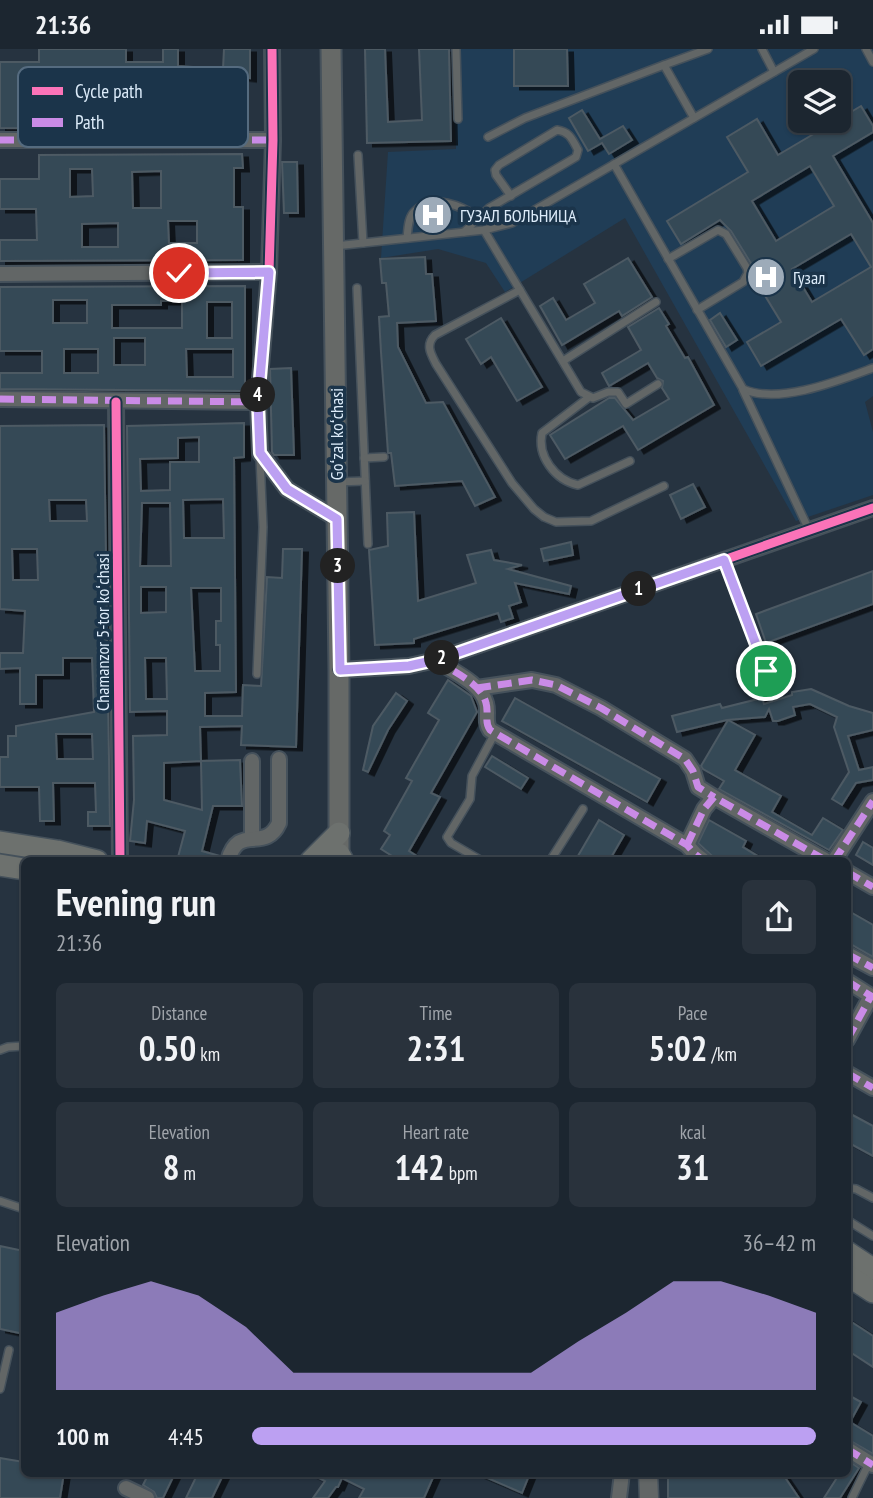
<!DOCTYPE html>
<meta charset="utf-8">
<style>
body{margin:0;font-family:"PT Sans Narrow",sans-serif;background:#29323c;color:#f1f3f6;height:100vh;display:flex;flex-direction:column;font-size:26px;white-space:nowrap}
*{box-sizing:border-box;margin:0}
p{font-size:23px;color:#a0a5ab}
.icon{flex:none;width:38px;height:38px;fill:none;stroke:currentColor;stroke-width:2;stroke-linecap:round;stroke-linejoin:round}
.map{position:relative;flex:1;overflow:hidden}
.drawer{position:absolute;left:21px;top:808px;width:830px;height:620px;display:flex;flex-direction:column;background:#1c2630;border-radius:10px;box-shadow:0 2px 5px #0004,0 0 0 2px #3a434c}
.drawer>*{flex:none}
.tools{position:absolute;left:788px;top:21px;display:grid;gap:14px}
.tools a{display:grid;place-items:center;width:63px;height:63px;border-radius:10px;background:#1c2630;box-shadow:0 2px 5px #0004,0 0 0 2px #3a434c;font-size:35px}
.pin{position:absolute;display:grid;place-items:center;width:60px;height:60px;color:#fff;margin:-30px;border:4px solid #fff;border-radius:50%;box-shadow:0 2px 7px #0007}
.km{position:absolute;width:35px;height:35px;margin:-18px;border-radius:50%;background:#222;color:#fff;font-size:19px;line-height:35px;text-align:center}
.round{display:grid;place-items:center;flex:none;width:74px;height:74px;border-radius:10px;background:#29323c}
.head{display:flex;align-items:center;justify-content:space-between;height:119px;padding:0 35px}
h1{font-size:38px;font-weight:700;line-height:52px}
.metrics{display:grid;grid-template-columns:repeat(3,1fr);gap:10px;height:119px;padding:7px 35px}
.metrics div{display:grid;align-content:center;border-radius:10px;background:#29323c;text-align:center}
.metrics b{font-size:35px;font-weight:700}
.metrics small{font-size:19px;font-weight:400}
.metrics p{font-size:19px}
.chart{height:196px;padding:14px 35px}
.chart p{display:flex;justify-content:space-between}
.chart svg{width:100%;height:126px;margin-top:7px;fill:#bca0f2;opacity:.7}
ul{padding:0 35px;list-style:none;font-size:23px}
li{display:grid;grid-template-columns:112px 84px 1fr;align-items:center;height:52px}
li i{height:18px;border-radius:9px;background:#bca0f2}
.status{display:flex;justify-content:space-between;align-items:center;height:49px;padding:0 35px;background:#1c2630;direction:ltr}
.status svg{height:19px;fill:currentColor}
.map>svg:first-child{display:block}
.built{fill:#203d56;fill-rule:evenodd}
.building{fill:#364a57;stroke:#4d5a64;stroke-width:2;fill-rule:evenodd;filter:url(#shadow)}
.lines{fill:none;stroke-linecap:round;stroke-linejoin:round}
.service-casing{stroke:#45515b;stroke-width:10}
.minor-casing{stroke:#45515b;stroke-width:18}
.tertiary-casing{stroke:#45515b;stroke-width:21}
.secondary-casing{stroke:#45515b;stroke-width:23}
.primary-casing{stroke:#45515b;stroke-width:24}
.service{stroke:#626666;stroke-width:7}
.minor{stroke:#626666;stroke-width:14}
.tertiary{stroke:#626666;stroke-width:18}
.secondary{stroke:#666967;stroke-width:19}
.primary{stroke:#6d716e;stroke-width:21}
.quiet{stroke:#ca8be6;stroke-width:7;stroke-dasharray:14 7;stroke-linecap:butt}
.cycleway-casing{stroke:#1b344a;stroke-width:13}
.cycleway{stroke:#fb73b8;stroke-width:9}
.route-casing{stroke:#fff;stroke-width:14}
.route{stroke:#bca0f2;stroke-width:9}
.labels{text-anchor:middle;dominant-baseline:central;stroke-width:7;stroke-linejoin:round;paint-order:stroke}
.poi-label{font-size:18px;fill:#ddecfa;stroke:#1b344a;text-anchor:start}
.street-label{font-size:18px;fill:#ddecfa;stroke:#1b344a}
.key{fill:#1b344a;stroke:#556b7f;stroke-width:2}
.key-label{font-size:19px;fill:#ddecfa}
</style>
<div class="status"><b>21:36</b><svg viewBox="0 0 49 12"><path d="M0 12V9h3v3zM5 12V6h3v6zM10 12V3h3v9zM15 12V0h3v12zM26 1h20v11H26zM47 4h2v5h-2z"/></svg></div>
<div class="map">
<svg width="873" height="1449" viewBox="0 0 873 1449">
<defs>
<filter id="shadow"><feDropShadow dx="6" dy="3.5" stdDeviation="0" flood-color="#0009"/></filter>
</defs>
<rect width="100%" height="100%" fill="#263340"/>
<path class="built" d="M453,0h420v347l-8,6 8,30v63l-77,26 -171,-303 -120,74 -19,-29 -48,-14 -57,9 7,-106 68,-3zM800,33h38v39h-38z"/>
<g class="building">
<path d="M39,0h87v13h37v-13h15v17l45,3 1,-20h26v29l-8,-1v52l-242,-1v-66h39zM95,37h32v30h-32zM209,40l21,1v25h-21z"/>
<polygon points="365,0 385,0 388,73 422,71 419,0 449,0 451,92 367,94"/>
<polygon points="514,0 567,0 568,37 514,37"/>
<path d="M861,57l12,20v6l-40,24 40,67v126l-9,6 -23,-36 -80,47 -14,-24 34,-20 -28,-46 -1,-11 -21,-34 -11,-11 -39,24 -14,-23 81,-49 -21,-35 30,-18 21,36zM810,117l24,40 -58,35 -24,-40zM851,185l20,33 -59,35 -20,-33z"/>
<polygon points="582,61 600,90 623,77 632,91 609,105 602,94 588,102 569,69"/>
<path d="M242,105l1,14h-9v39h9v53l-243,1v-21h37l-1,-31h-36v-30h39v-24zM70,120h22l1,27 -23,1zM161,122v37h-28l-1,-36zM168,172h29v22h-28zM118,174v24h-36v-23z"/>
<polygon points="282,113 297,113 298,164 284,164"/>
<polygon points="425,208 426,225 432,225 436,272 397,274 398,298 426,354 443,353 495,448 475,457 462,432 395,437 391,404 388,404 381,303 379,268 389,267 386,234 382,234 380,210"/>
<polygon points="628,209 652,248 622,267 619,262 562,296 540,257 553,249 566,271 595,254 584,235"/>
<path d="M245,237v105l-245,-2v-16h42v-22h-42v-64zM53,251h34v23h-34zM161,252h21v27h-70v-23h49zM207,253h25v36h-25zM114,289h31v27h-31zM64,300h34v24h-34zM186,300h47v28h-46z"/>
<polygon points="659,259 669,275 666,277 685,309 688,308 714,356 638,401 623,377 565,410 550,386 609,349 615,349 633,371 669,350 662,339 663,332 657,329 648,314 609,337 602,324 641,301 628,278"/>
<polygon points="720,264 737,291 726,298 710,271"/>
<polygon points="501,269 542,338 517,352 491,308 481,315 466,290"/>
<polygon points="291,319 294,406 274,406 272,403 270,320"/>
<path d="M244,374v34l-10,1 2,234 -31,1v23h37l1,-31 18,1 6,-109 15,1 1,-29h19l-6,198 -55,-2 1,-19 -42,1 1,34 39,-1 2,46h-29l-11,45 18,5 -1,5h-25l-16,-4 7,-26 -38,-10 -2,22 -15,-2 4,-41 -1,-64 34,-1v-24l-37,1 -3,-286zM199,388v25h-29v28l-29,1 -1,-32 38,-1v-20zM223,450l1,39h-40l-1,-38zM142,454h28l1,63h-31zM141,538h25v25l-25,1zM191,539h30v33h-5v24h4v26h-25zM145,609h21l1,41h-21zM201,712l1,49 -38,-10v-37z"/>
<path d="M104,376l6,401h-22v-14h8l-1,-29h-42l1,38h-14l-1,-34h-39v-30h8v-21h8v-10l78,-14 -2,-54h-29v17h-27v29h-16v-36l-20,1v-16h23l2,-42 -25,-2v-183zM49,451h37l1,21h-37zM12,500h25l1,31h-25zM56,685h36l1,25h-36z"/>
<polygon points="693,435 705,458 681,470 670,446"/>
<polygon points="414,463 418,552 476,534 467,506 491,501 494,511 522,516 508,520 571,537 569,545 515,534 521,553 509,557 513,569 501,573 498,564 414,590 414,594 375,596 369,501 388,497 387,464"/>
<polygon points="571,493 573,506 544,512 541,500"/>
<polygon points="873,522 873,555 766,594 756,565"/>
<polygon points="448,631 471,647 477,663 431,744 440,748 409,802 425,812 400,812 381,800 390,786 384,782 412,732 406,729 439,671 428,664"/>
<polygon points="811,640 849,657 873,664 873,681 848,687 859,721 873,718 873,731 856,734 842,756 832,750 849,723 834,678 837,668 810,655 793,658 795,666 778,672 773,672 769,660 765,668 727,671 677,683 672,667 720,655 722,659 762,649 764,655 792,646 792,643"/>
<polygon points="396,644 407,652 388,681 368,723 363,721 373,677"/>
<polygon points="515,649 660,730 647,753 502,672"/>
<polygon points="728,671 755,686 735,721 781,747 772,763 812,786 823,769 843,781 829,801 719,740 724,732 703,720 701,717"/>
<polygon points="492,707 528,729 521,740 485,718"/>
<polygon points="599,771 624,786 609,812 575,812"/>
<polygon points="709,771 746,792 743,798 766,812 721,812 712,807 698,794"/>
<polygon points="863,793 873,799 873,816 856,806"/>
<polygon points="847,861 873,876 873,908 847,893"/>
<polygon points="847,1063 873,1077 873,1107 847,1093"/>
<polygon points="0,1197 24,1202 24,1285 0,1280"/>
<polygon points="847,1270 873,1287 873,1318 847,1301"/>
<polygon points="850,1347 861,1353 850,1373 873,1387 873,1405 847,1390 847,1353"/>
<polygon points="0,1409 24,1413 24,1424 64,1424 60,1449 0,1449"/>
<polygon points="847,1411 859,1419 840,1449 824,1449 840,1424 847,1424"/>
<polygon points="149,1424 175,1424 163,1449 157,1449 154,1443 143,1436"/>
<polygon points="198,1424 224,1424 212,1449 186,1449"/>
<polygon points="309,1424 435,1424 424,1449 359,1449 364,1440 342,1429 338,1438 336,1438 328,1449 313,1449 325,1432"/>
<polygon points="476,1424 530,1424 522,1444"/>
<polygon points="668,1424 782,1424 799,1449 668,1449"/>
</g>
<g class="lines">
<defs>
<g id="service">
<polyline points="456,0 458,70"/>
<polyline points="762,0 774,23"/>
<polyline points="866,0 873,13"/>
<polyline points="664,16 708,0"/>
<polyline points="488,88 525,69 664,16 694,69"/>
<polyline points="358,106 363,194"/>
<path d="M614,115l129,225c35,16 95,-8 130,-21"/>
<polyline points="484,181 581,343 593,349 608,343 618,343 626,355 658,335"/>
<path d="M464,183l25,-24 82,-48 5,-3 2,-7c-6,-11 -8,-18 -21,-20l-58,35 -4,5 1,5 15,21"/>
<path d="M407,189c1,-9 1,-21 8,-27 18,-18 47,-5 64,7"/>
<polyline points="335,197 484,181 512,174 814,0"/>
<polyline points="668,210 718,181 726,185 747,219 748,224 743,233 697,261"/>
<polyline points="357,239 368,495"/>
<path d="M520,241l-85,45c-10,10 -4,19 1,29l76,119 22,26 10,8 12,5 35,-1 73,-35"/>
<polyline points="563,312 656,253"/>
<polyline points="743,341 809,481"/>
<path d="M588,349l-46,35c-5,23 13,47 36,52l52,-24"/>
<polyline points="364,409 384,408"/>
<polyline points="337,433 365,432"/>
<polyline points="724,511 763,615 771,625 784,623"/>
<polyline points="257,625 263,478 260,409"/>
<polyline points="482,812 451,794 447,788 470,750 472,727 495,684"/>
<polyline points="550,812 583,760"/>
<polyline points="0,1001 8,998 24,997"/>
<polyline points="847,1139 856,1140 873,1149"/>
<polyline points="0,1152 24,1160"/>
<polyline points="847,1171 873,1187"/>
<polyline points="0,1340 9,1301"/>
<polyline points="852,1449 869,1414"/>
</g>
<g id="minor">
<polyline points="272,0 273,91 269,223 258,353 260,404 287,440 337,470"/>
<polyline points="0,91 273,91"/>
<polyline points="0,225 269,223"/>
<polyline points="0,350 258,353"/>
<polyline points="116,353 120,812"/>
<path d="M436,611c16,11 45,23 50,43 3,10 -2,19 4,27l197,115 8,9 9,7"/>
<polyline points="339,621 409,617 436,611 873,459"/>
<polyline points="477,639 532,631 556,636 601,659 685,710 693,722 698,738 714,748"/>
<polyline points="252,790 252,712"/>
<polyline points="687,796 704,760 714,748 827,812"/>
<path d="M228,812c10,-39 37,-7 51,-38v-64"/>
<polyline points="834,812 873,752"/>
<polyline points="847,823 873,838"/>
<polyline points="847,905 873,919"/>
<polyline points="847,932 871,947 847,991"/>
<polyline points="847,1024 873,1039"/>
<polyline points="847,1400 873,1416"/>
<polyline points="126,1439 147,1449"/>
<polyline points="619,1449 622,1424"/>
</g>
<polyline id="tertiary" points="648,1424 649,1449"/>
<polyline id="secondary" points="331,0 339,621 339,800"/>
<g id="primary">
<polyline points="0,793 57,802 97,812"/>
<polyline points="339,805 343,812"/>
<polyline points="311,812 339,784"/>
<polyline points="0,816 24,820"/>
<polyline points="847,1203 873,1220"/>
<polyline points="847,1226 873,1243"/>
</g>
</defs>
<use href="#service" class="service-casing"/>
<use href="#minor" class="minor-casing"/>
<use href="#tertiary" class="tertiary-casing"/>
<use href="#secondary" class="secondary-casing"/>
<use href="#primary" class="primary-casing"/>
<use href="#service" class="service"/>
<use href="#minor" class="minor"/>
<use href="#tertiary" class="tertiary"/>
<use href="#secondary" class="secondary"/>
<use href="#primary" class="primary"/>
<g class="quiet">
<polyline points="0,91 273,91"/>
<polyline points="0,350 258,353"/>
<path d="M436,611c16,11 45,23 50,43 3,10 -2,19 4,27l197,115 8,9 9,7"/>
<polyline points="477,639 532,631 556,636 601,659 685,710 693,722 698,738 714,748"/>
<polyline points="687,796 704,760 714,748 827,812"/>
<polyline points="834,812 873,752"/>
<polyline points="847,823 873,838"/>
<polyline points="847,905 873,919"/>
<polyline points="847,932 871,947 847,991"/>
<polyline points="847,1024 873,1039"/>
<polyline points="847,1400 873,1416"/>
</g>
<defs>
<g id="cycleway">
<polyline points="272,0 273,91 269,223 258,353 260,404 287,440 337,470"/>
<polyline points="116,353 120,812"/>
<polyline points="339,621 409,617 436,611 873,459"/>
</g>
</defs>
<use href="#cycleway" class="cycleway-casing"/>
<use href="#cycleway" class="cycleway"/>
</g>
<g class="lines">
<defs>
<polyline id="route" points="179,224 269,223 258,353 260,404 287,440 337,470 340,621 409,617 436,611 724,511 766,622"/>
</defs>
<use href="#route" class="route-casing"/>
<use href="#route" class="route"/>
</g>
<defs>
<symbol id="hospital-disc" viewBox="-11 -11 22 22"><circle r="9.5" fill="#9dabb9" stroke="#1b344a"/><path d="M-5-5h3v3.5h4V-5h3V5h-3V1.5h-4V5h-3Z" fill="#fff"/></symbol>
</defs>
<g fill-rule="evenodd">
<use href="#hospital-disc" x="411" y="144" width="44" height="44"/>
<use href="#hospital-disc" x="744" y="206" width="44" height="44"/>
</g>
<g class="labels">
<g class="poi-label">
<text x="460" y="166">ГУЗАЛ БОЛЬНИЦА</text>
<text x="793" y="228">Гузал</text>
</g>
<g class="street-label">
<text transform="translate(336 385) rotate(-90)">Goʻzal koʻchasi</text>
<text transform="translate(102 583) rotate(-90)">Chamanzor 5-tor koʻchasi</text>
</g>
</g>
<rect x="18" y="18" width="230" height="80" rx="10" class="key"/>
<rect x="32" y="38" width="31" height="8" fill="#fb73b8"/>
<rect x="32" y="69" width="31" height="9" fill="#ca8be6"/>
<g class="key-label">
<text x="75" y="49">Cycle path</text>
<text x="75" y="80">Path</text>
</g>
</svg>
<div class="tools">
<a><svg class="icon" aria-label="layers" viewBox="0 0 24 24"><path d="M12 4l9 5-9 5-9-5zM3 14l9 5 9-5"/></svg></a>
</div>
<div class="pin" style="left:766px;top:622px;background:#1e9e55"><svg class="icon" aria-label="arrive" viewBox="0 0 24 24"><path d="M6 21V4h12l-3 4 3 4H6"/></svg></div>
<div class="pin" style="left:179px;top:224px;background:#d93025"><svg class="icon" aria-label="check" viewBox="0 0 24 24"><path d="M5 12l5 5 9-10"/></svg></div>
<b class="km" style="left:639px;top:540px">1</b>
<b class="km" style="left:442px;top:609px">2</b>
<b class="km" style="left:338px;top:517px">3</b>
<b class="km" style="left:258px;top:346px">4</b>
<section class="drawer">
<div class="head"><div><h1>Evening run</h1><p>21:36</p></div><a class="round"><svg class="icon" aria-label="share" viewBox="0 0 24 24"><path d="M12 15V3M7 8l5-5 5 5M5 13v7h14v-7"/></svg></a></div>
<div class="metrics">
<div><p>Distance</p><b>0.50<small> km</small></b></div>
<div><p>Time</p><b>2:31</b></div>
<div><p>Pace</p><b>5:02<small> /km</small></b></div>
</div>
<div class="metrics">
<div><p>Elevation</p><b>8<small> m</small></b></div>
<div><p>Heart rate</p><b>142<small> bpm</small></b></div>
<div><p>kcal</p><b>31</b></div>
</div>
<div class="chart"><p><span>Elevation</span>36–42 m</p>
<svg viewBox="0 0 160 44" preserveAspectRatio="none"><path d="M0 44V17L10 11L20 6L30 11L40 22L50 38L60 38L70 38L80 38L90 38L100 38L110 27L120 17L130 6L140 6L150 11L160 17V44z"/></svg>
</div>
<ul>
<li><b>100 m</b>4:45<i style="width:100%"></i></li>
</ul>
</section>
</div>
